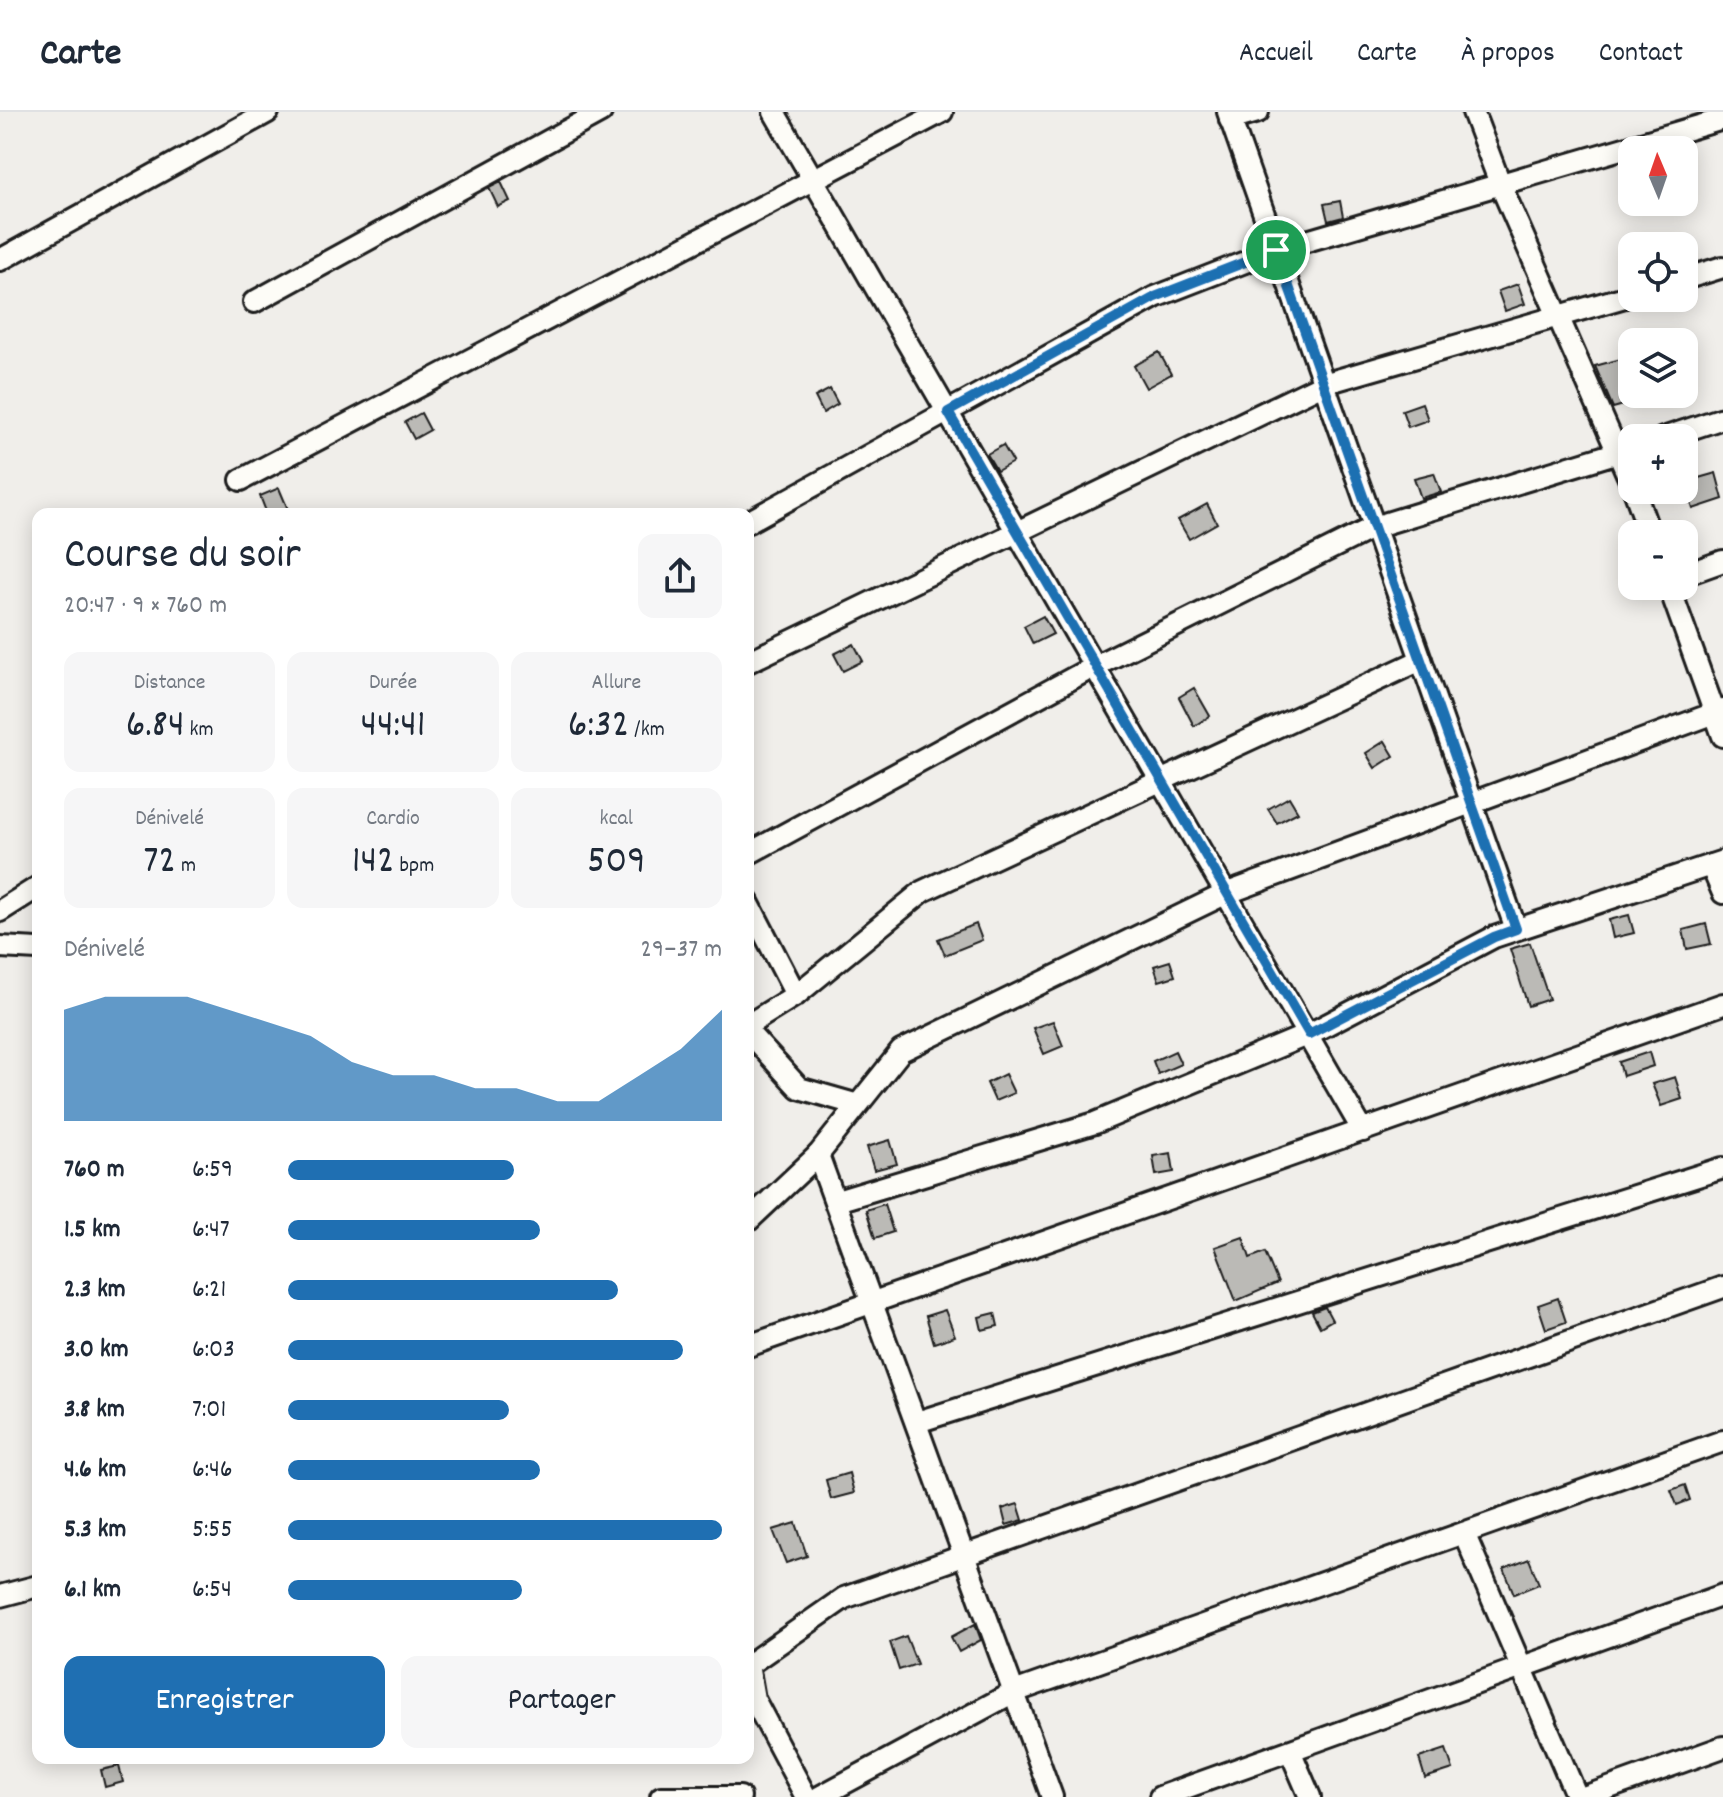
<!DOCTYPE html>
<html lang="fr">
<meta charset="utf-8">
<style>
body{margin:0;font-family:Dekko,sans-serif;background:#f6f6f7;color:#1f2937;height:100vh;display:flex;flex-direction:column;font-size:30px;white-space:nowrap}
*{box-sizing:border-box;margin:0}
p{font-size:26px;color:#747a83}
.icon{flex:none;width:44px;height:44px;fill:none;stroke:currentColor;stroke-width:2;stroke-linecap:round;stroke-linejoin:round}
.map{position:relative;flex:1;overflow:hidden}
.details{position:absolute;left:32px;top:396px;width:722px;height:1256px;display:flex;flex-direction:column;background:#fff;border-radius:16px;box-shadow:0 4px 20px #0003}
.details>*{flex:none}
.needle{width:52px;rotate:358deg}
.controls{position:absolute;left:1618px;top:24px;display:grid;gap:16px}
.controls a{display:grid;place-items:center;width:80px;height:80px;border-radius:16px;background:#fff;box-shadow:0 4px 20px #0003;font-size:40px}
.pin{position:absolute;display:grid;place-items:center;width:68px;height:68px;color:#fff;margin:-34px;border:4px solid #fff;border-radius:50%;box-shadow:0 2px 8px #0007}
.round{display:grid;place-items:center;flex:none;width:84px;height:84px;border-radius:16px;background:#f6f6f7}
.overview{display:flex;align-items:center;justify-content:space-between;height:136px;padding:0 32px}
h1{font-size:44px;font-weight:600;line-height:60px}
.stats{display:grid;grid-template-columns:repeat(3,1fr);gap:12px;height:136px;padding:8px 32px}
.stats div{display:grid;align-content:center;border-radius:16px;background:#f6f6f7;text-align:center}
.stats b{font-size:40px;font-weight:600}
.stats small{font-size:22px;font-weight:400}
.stats p{font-size:22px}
.chart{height:224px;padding:16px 32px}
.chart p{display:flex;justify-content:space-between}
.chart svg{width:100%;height:144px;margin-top:8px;fill:#1f6fb2;opacity:.7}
.button{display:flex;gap:16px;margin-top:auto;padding:16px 32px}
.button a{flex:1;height:92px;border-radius:16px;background:#1f6fb2;color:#fff;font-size:32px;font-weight:600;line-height:92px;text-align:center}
.button a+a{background:#f6f6f7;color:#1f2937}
ul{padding:0 32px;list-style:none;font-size:26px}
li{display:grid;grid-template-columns:128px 96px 1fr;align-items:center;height:60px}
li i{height:20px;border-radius:10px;background:#1f6fb2}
header{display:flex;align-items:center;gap:48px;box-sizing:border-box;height:112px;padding:0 40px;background:#fff;border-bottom:2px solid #e0e1e3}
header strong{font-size:38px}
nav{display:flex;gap:44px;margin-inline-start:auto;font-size:28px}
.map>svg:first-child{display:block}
.building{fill:#bbbab6;stroke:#1c1c1c;stroke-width:2}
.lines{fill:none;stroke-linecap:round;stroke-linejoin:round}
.street-casing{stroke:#1c1c1c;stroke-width:26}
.street{stroke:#fdfcf7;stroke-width:20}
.route-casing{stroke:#fff;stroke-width:16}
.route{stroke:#1f6fb2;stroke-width:10}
</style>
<header>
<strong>Carte</strong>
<nav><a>Accueil</a><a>Carte</a><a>À propos</a><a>Contact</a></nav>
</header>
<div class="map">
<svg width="1723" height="1685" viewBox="0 0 1723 1685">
<rect width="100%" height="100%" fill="#f0eeea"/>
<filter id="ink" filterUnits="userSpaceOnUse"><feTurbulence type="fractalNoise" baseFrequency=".0125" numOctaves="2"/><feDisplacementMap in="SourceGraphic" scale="16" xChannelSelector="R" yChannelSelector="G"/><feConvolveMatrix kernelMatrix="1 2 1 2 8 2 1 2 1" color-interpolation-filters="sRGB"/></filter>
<g filter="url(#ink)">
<g class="building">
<polygon points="501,70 510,89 498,95 489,76"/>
<polygon points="1340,89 1343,105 1328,109 1324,92"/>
<polygon points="1518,172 1525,192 1505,199 1498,179"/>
<polygon points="1159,240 1171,262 1146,276 1134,254"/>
<polygon points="1632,244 1632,265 1627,266 1634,290 1613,296 1595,254"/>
<polygon points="830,277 838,292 823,301 815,285"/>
<polygon points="1422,291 1428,308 1408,315 1402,298"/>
<polygon points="421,301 430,318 414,327 405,310"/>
<polygon points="1003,333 1013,350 997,359 987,342"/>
<polygon points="1434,361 1441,380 1421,386 1414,366"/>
<polygon points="1716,361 1723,387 1693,397 1688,382 1698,379 1695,367"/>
<polygon points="279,376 290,402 267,402 260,384"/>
<polygon points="1207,392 1217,411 1189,427 1178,408"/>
<polygon points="1043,504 1053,522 1033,532 1024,514"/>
<polygon points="854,532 863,549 843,559 834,542"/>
<polygon points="1194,576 1210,604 1194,614 1179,585"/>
<polygon points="1385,629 1394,644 1375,656 1366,641"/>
<polygon points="1289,685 1298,700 1277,711 1268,697"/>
<polygon points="1629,803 1634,821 1613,826 1609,808"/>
<polygon points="976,812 982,828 945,843 938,827"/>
<polygon points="1706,812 1711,832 1687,837 1683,818"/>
<polygon points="1530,831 1549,887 1528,894 1510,837"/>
<polygon points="1170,849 1175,864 1159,869 1154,854"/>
<polygon points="1053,909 1063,934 1044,942 1033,916"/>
<polygon points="1175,939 1181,952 1158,962 1153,949"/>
<polygon points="1649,940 1653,954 1623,964 1619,950"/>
<polygon points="1005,962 1014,981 995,989 987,971"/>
<polygon points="1675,965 1682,987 1661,994 1652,972"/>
<polygon points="890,1028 897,1052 874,1058 867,1035"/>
<polygon points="1171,1041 1174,1060 1156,1063 1153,1044"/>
<polygon points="884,1092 893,1120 875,1126 866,1098"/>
<polygon points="1243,1125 1250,1146 1265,1140 1278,1171 1236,1189 1215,1135"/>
<polygon points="1558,1186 1566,1210 1546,1217 1538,1193"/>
<polygon points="1325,1195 1332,1208 1320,1215 1312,1200"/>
<polygon points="945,1198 955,1224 934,1231 926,1204"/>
<polygon points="995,1201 998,1214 982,1218 979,1205"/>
<polygon points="849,1361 854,1381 831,1387 826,1368"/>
<polygon points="1685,1373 1690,1388 1677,1393 1671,1378"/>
<polygon points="1018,1392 1023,1408 1006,1413 1002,1397"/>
<polygon points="796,1411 807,1444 786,1451 773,1418"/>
<polygon points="1529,1447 1539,1472 1514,1482 1504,1457"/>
<polygon points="975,1512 981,1528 959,1540 951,1525"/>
<polygon points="906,1524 917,1552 899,1558 890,1530"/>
<polygon points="1446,1637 1453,1657 1425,1666 1419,1646"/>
<polygon points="119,1654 123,1670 105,1675 101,1658"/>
</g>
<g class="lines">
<defs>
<g id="street">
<polyline points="774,0 1363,1019"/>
<polyline points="1228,0 1516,817"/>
<polyline points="1473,0 1501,74 1632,373"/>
<polyline points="1230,8 1258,0"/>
<polyline points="0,148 268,0"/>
<polyline points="1684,167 1723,155"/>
<polyline points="254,190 601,0"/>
<polyline points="1663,326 1723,306"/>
<polyline points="241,368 942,0"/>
<polyline points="1634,378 1650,422"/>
<polyline points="748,410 1155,185 1276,138 1723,7"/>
<polyline points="1684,463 1723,449"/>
<polyline points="1669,474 1723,624"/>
<polyline points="748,550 1323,272 1632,183"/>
<polyline points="748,742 1095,554 1374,415 1632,336"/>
<polyline points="1711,753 1723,781"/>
<polyline points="748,790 796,883"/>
<polyline points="0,799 38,775"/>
<polyline points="0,835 38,837"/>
<polyline points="748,913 796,883 923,779 1421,548"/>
<polyline points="748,920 799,976 855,992"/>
<polyline points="818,1043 1052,1685"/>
<polyline points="837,1089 1095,1011 1309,922 1494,825 1723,749"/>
<polyline points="748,1109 818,1043 901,939 1225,782 1723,598"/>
<polyline points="748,1234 1723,892"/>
<polyline points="917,1310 1723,1056"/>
<polyline points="1464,1421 1577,1685"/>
<polyline points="0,1484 38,1474"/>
<polyline points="748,1553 844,1486 1723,1175"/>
<polyline points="748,1553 754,1587 806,1685"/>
<polyline points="1291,1641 1310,1685"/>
<polyline points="661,1685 740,1685"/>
<polyline points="819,1685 1014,1580 1723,1329"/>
<polyline points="1160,1685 1723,1483"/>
<polyline points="1584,1685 1723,1635"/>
</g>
</defs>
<use href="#street" class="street-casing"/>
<use href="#street" class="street"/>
</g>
</g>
<g class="lines" filter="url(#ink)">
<defs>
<polygon id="route" points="1276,138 1516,817 1494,825 1309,922 948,300 1155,185"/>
</defs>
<use href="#route" class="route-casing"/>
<use href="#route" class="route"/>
</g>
</svg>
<div class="controls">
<a><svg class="needle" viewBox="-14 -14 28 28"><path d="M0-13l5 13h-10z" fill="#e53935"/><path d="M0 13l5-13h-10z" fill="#747a83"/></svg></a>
<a><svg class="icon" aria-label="locate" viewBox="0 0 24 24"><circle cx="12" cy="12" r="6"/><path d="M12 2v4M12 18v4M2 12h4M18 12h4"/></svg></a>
<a><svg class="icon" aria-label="layers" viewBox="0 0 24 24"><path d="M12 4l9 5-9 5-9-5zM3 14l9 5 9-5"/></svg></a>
<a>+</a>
<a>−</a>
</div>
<div class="pin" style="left:1276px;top:138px;background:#1e9e55"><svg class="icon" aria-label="arrive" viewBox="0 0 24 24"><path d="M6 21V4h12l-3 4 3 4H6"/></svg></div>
<section class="details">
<div class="overview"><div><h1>Course du soir</h1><p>20:47 · 9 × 760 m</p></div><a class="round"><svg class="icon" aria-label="share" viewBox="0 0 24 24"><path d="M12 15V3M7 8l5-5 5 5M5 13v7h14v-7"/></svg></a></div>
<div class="stats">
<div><p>Distance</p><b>6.84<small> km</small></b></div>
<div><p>Durée</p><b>44:41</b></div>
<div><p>Allure</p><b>6:32<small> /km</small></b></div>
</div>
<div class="stats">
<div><p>Dénivelé</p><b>72<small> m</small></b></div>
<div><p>Cardio</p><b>142<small> bpm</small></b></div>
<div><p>kcal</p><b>509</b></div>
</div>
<div class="chart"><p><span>Dénivelé</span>29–37 m</p>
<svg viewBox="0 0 160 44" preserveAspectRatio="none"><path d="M0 44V10L10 6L20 6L30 6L40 10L50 14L60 18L70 26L80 30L90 30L100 34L110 34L120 38L130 38L140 30L150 22L160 10V44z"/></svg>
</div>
<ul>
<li><b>760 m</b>6:59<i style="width:52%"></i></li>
<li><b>1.5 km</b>6:47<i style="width:58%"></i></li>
<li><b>2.3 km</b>6:21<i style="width:76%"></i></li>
<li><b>3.0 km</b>6:03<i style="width:91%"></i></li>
<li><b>3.8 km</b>7:01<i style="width:51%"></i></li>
<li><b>4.6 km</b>6:46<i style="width:58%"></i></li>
<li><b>5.3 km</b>5:55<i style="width:100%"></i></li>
<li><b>6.1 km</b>6:54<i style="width:54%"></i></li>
</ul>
<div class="button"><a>Enregistrer</a><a>Partager</a></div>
</section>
</div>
